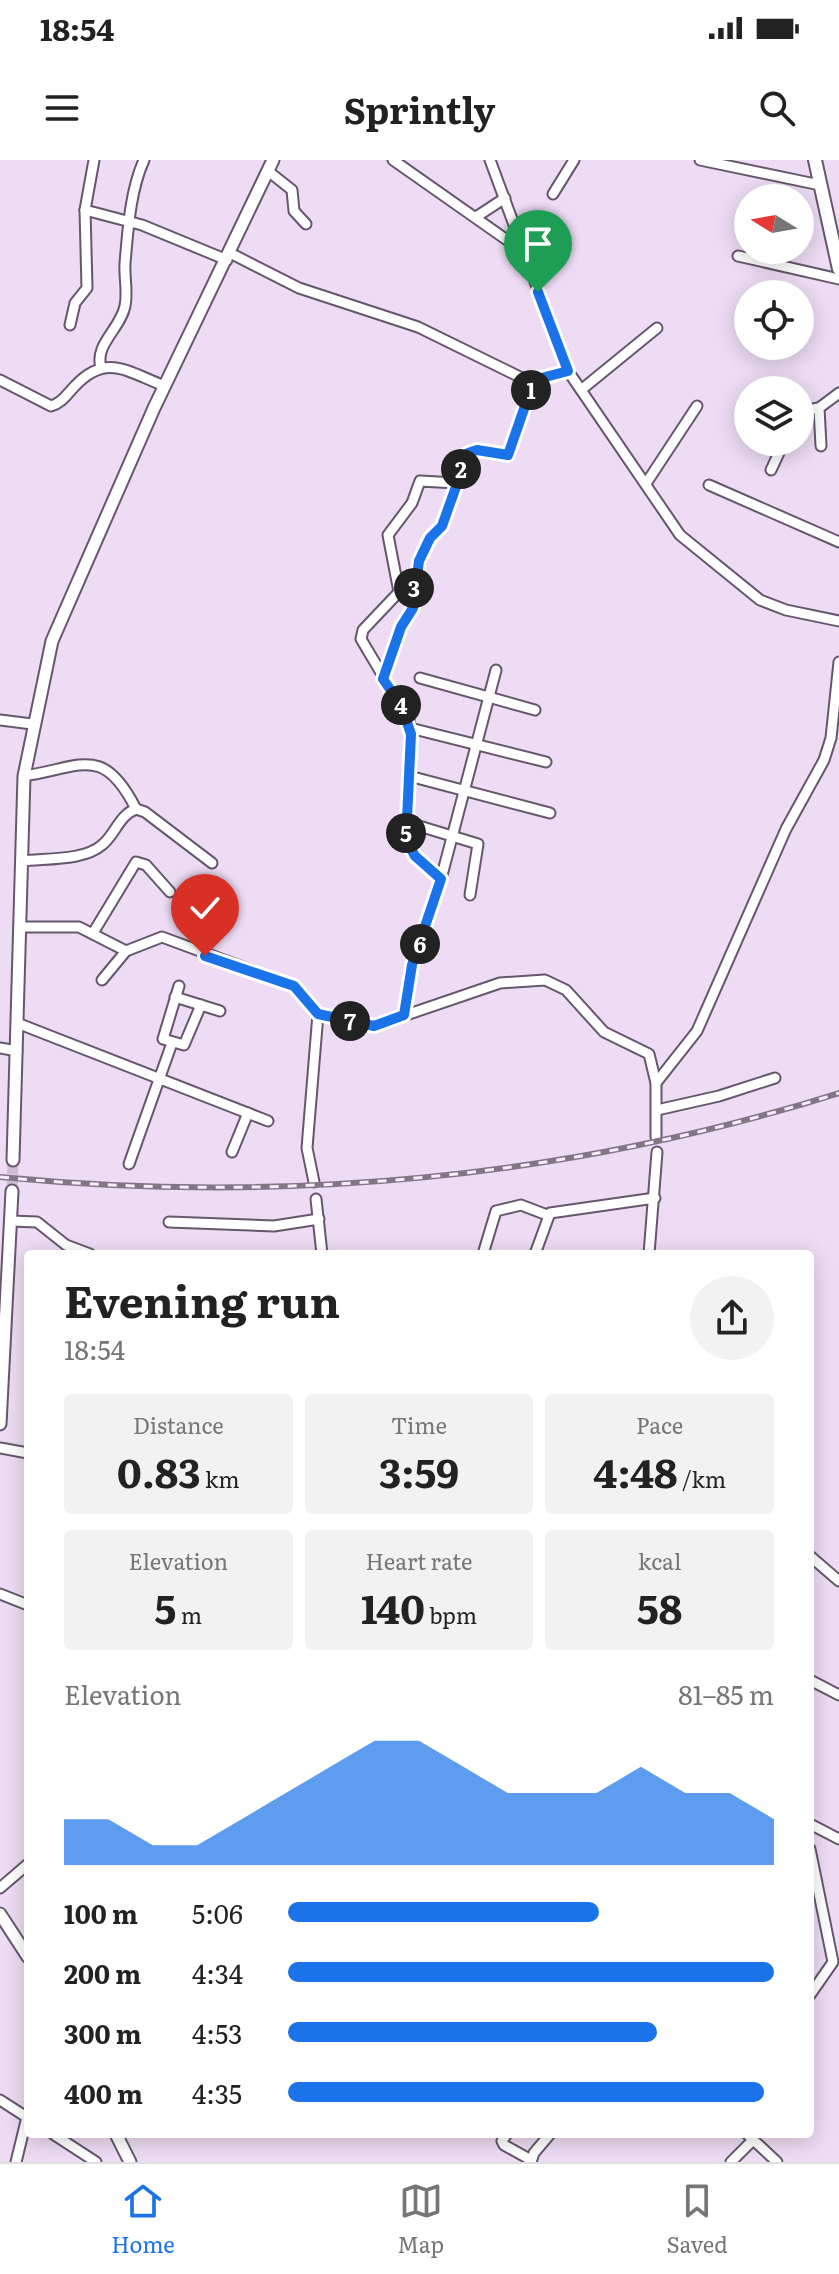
<!DOCTYPE html>
<meta charset="utf-8">
<style>
body{margin:0;font-family:Literata,serif;background:#f2f2f2;color:#222;height:100vh;display:flex;flex-direction:column;font-size:30px;white-space:nowrap}
*{box-sizing:border-box;margin:0}
p{font-size:26px;color:#767676}
.icon{flex:none;width:44px;height:44px;fill:none;stroke:currentColor;stroke-width:2;stroke-linecap:round;stroke-linejoin:round}
.map{position:relative;flex:1;overflow:hidden}
.details{position:absolute;left:24px;top:1090px;width:790px;height:888px;display:flex;flex-direction:column;background:#fff;border-radius:8px;box-shadow:0 4px 20px #0003}
.details>*{flex:none}
.needle{width:52px;rotate:281deg}
.tools{position:absolute;left:734px;top:24px;display:grid;gap:16px}
.tools a{display:grid;place-items:center;width:80px;height:80px;border-radius:50%;background:#fff;box-shadow:0 4px 20px #0003;font-size:40px}
.pin{position:absolute;display:grid;place-items:center;width:68px;height:68px;color:#fff;margin:-82px -34px;border-radius:50% 50% 50% 0;rotate:-45deg;box-shadow:0 0 8px #0007}
.pin .icon{rotate:45deg}
.km{position:absolute;width:40px;height:40px;margin:-20px;border-radius:50%;background:#222;color:#fff;font-size:22px;line-height:40px;text-align:center}
.round{display:grid;place-items:center;flex:none;width:84px;height:84px;border-radius:42px;background:#f2f2f2}
.head{display:flex;align-items:center;justify-content:space-between;height:136px;padding:0 40px}
h1{font-size:44px;font-weight:700;line-height:60px}
.stats{display:grid;grid-template-columns:repeat(3,1fr);gap:12px;height:136px;padding:8px 40px}
.stats div{display:grid;align-content:center;border-radius:8px;background:#f2f2f2;text-align:center}
.stats b{font-size:40px;font-weight:700}
.stats small{font-size:22px;font-weight:400}
.stats p{font-size:22px}
.chart{height:224px;padding:16px 40px}
.chart p{display:flex;justify-content:space-between}
.chart svg{width:100%;height:144px;margin-top:8px;fill:#1a73e8;opacity:.7}
ul{padding:0 40px;list-style:none;font-size:26px}
li{display:grid;grid-template-columns:128px 96px 1fr;align-items:center;height:60px}
li i{height:20px;border-radius:10px;background:#1a73e8}
.status{display:flex;justify-content:space-between;align-items:center;height:56px;padding:0 40px;background:#fff;direction:ltr}
.status svg{height:22px;fill:currentColor}
header{display:flex;justify-content:space-between;align-items:center;height:104px;padding:0 40px;background:#fff;font-size:36px;font-weight:700}
.dock{display:flex;justify-content:space-around;align-items:center;height:112px;border-top:2px solid #e0e0e0;background:#fff;font-size:22px;color:#767676}
.dock a{display:grid;justify-items:center;gap:4px}
.dock .selected{color:#1a73e8}
.map>svg:first-child{display:block}
.lines{fill:none;stroke-linecap:round;stroke-linejoin:round}
.major-tunnel{stroke:#cdbed4;stroke-width:11;stroke-dasharray:11 5.5;stroke-linecap:butt}
.minor-casing{stroke:#66576c;stroke-width:13}
.major-casing{stroke:#66576c;stroke-width:15}
.highway-casing{stroke:#66576c;stroke-width:16}
.minor{stroke:#fff;stroke-width:9}
.major{stroke:#fff;stroke-width:11}
.highway{stroke:#fff;stroke-width:12}
.rail-casing{stroke:#827686;stroke-width:6}
.rail{stroke:#f9ebfe;stroke-width:3;stroke-dasharray:9;stroke-linecap:butt}
.route-casing{stroke:#fff;stroke-width:16}
.route{stroke:#1a73e8;stroke-width:10}
</style>
<div class="status"><b>18:54</b><svg viewBox="0 0 49 12"><path d="M0 12V9h3v3zM5 12V6h3v6zM10 12V3h3v9zM15 12V0h3v12zM26 1h20v11H26zM47 4h2v5h-2z"/></svg></div>
<header><svg class="icon" aria-label="menu" viewBox="0 0 24 24"><path d="M4 6h16M4 12h16M4 18h16"/></svg>Sprintly<svg class="icon" aria-label="search" viewBox="0 0 24 24"><circle cx="10" cy="10" r="6"/><path d="M15 15l6 6"/></svg></header>
<div class="map">
<svg width="839" height="2002" viewBox="0 0 839 2002">
<rect width="100%" height="100%" fill="#eddcf4"/>
<g class="lines">
<polyline class="major-tunnel" points="12,1031 13,1000"/>
<defs>
<g id="minor">
<polyline points="393,0 524,92 568,211 680,375 760,440 786,450 839,461"/>
<polyline points="490,0 523,89"/>
<polyline points="700,0 820,25"/>
<polyline points="268,11 292,30 294,51 306,64"/>
<polyline points="553,34 574,0"/>
<polyline points="85,50 142,65 227,100"/>
<polyline points="476,57 505,38"/>
<polyline points="230,93 299,128 418,167 522,218 540,219 568,211"/>
<polyline points="738,96 839,119"/>
<polyline points="70,165 75,143 87,128 85,50 94,0"/>
<path d="M101,207c-7,-22 20,-39 24,-61 3,-14 -1,-29 0,-43 3,-33 5,-72 19,-103"/>
<path d="M0,220l51,26c11,-3 16,-12 24,-20 32,-34 54,-13 90,0"/>
<polyline points="581,230 657,168"/>
<polyline points="800,251 819,248"/>
<polyline points="821,286 819,248 839,233"/>
<polyline points="771,310 784,282"/>
<polyline points="647,322 697,246"/>
<polyline points="709,325 839,382"/>
<polyline points="420,518 535,550"/>
<polyline points="383,519 401,467 414,445 419,401 430,378 442,366 466,295 473,290 508,295 534,220"/>
<polyline points="0,560 32,564"/>
<polyline points="410,568 546,602"/>
<path d="M24,616c56,-8 79,-33 112,33"/>
<polyline points="409,616 550,653"/>
<polyline points="406,662 478,684 470,735"/>
<path d="M22,701c23,-3 62,0 80,-16 13,-10 17,-30 34,-36l9,3 67,51"/>
<polyline points="441,719 496,510"/>
<polyline points="20,767 79,767 126,791 162,777 294,826 318,854 374,866 500,823 545,820 566,830 604,872 649,894 656,923 656,977"/>
<polyline points="93,773 136,702 146,705 170,732"/>
<polyline points="102,820 126,791"/>
<polyline points="179,826 163,879 184,885 201,845"/>
<polyline points="175,837 220,851"/>
<polyline points="404,855 412,805 441,719 415,696 406,680 411,588 409,560 361,479 363,470 399,432 388,375 412,343 420,321 456,323"/>
<polyline points="17,863 268,961"/>
<polyline points="0,888 17,891"/>
<polyline points="656,923 697,871 786,669 824,600 831,578 839,502"/>
<polyline points="657,950 719,936 775,918"/>
<polyline points="232,992 248,953"/>
<polyline points="129,1004 172,883"/>
<polyline points="314,1022 307,988 318,854"/>
<polyline points="316,1039 322,1094"/>
<polyline points="11,1061 37,1062 66,1085 90,1094"/>
<polyline points="169,1062 274,1066 319,1059"/>
<polyline points="483,1094 496,1051 521,1045 547,1055"/>
<polyline points="535,1094 550,1053 655,1038"/>
<polyline points="649,1094 657,992"/>
<polyline points="0,1288 28,1293"/>
<polyline points="810,1396 839,1421"/>
<polyline points="0,1434 28,1445"/>
<polyline points="810,1520 839,1535"/>
<polyline points="810,1664 839,1679"/>
<polyline points="810,1689 833,1802 810,1835"/>
<polyline points="0,1728 28,1704"/>
<polyline points="0,1940 28,1958"/>
<polyline points="53,1974 96,2002"/>
<polyline points="507,1974 502,1981 504,1985 531,2000"/>
<polyline points="747,1974 777,2002"/>
<polyline points="16,2002 27,1957"/>
<polyline points="531,2002 534,1993 550,1974"/>
<polyline points="731,2002 753,1980"/>
</g>
<g id="major">
<polyline points="13,1000 24,616 52,481 154,248 273,0"/>
<polyline points="0,1264 12,1031"/>
<polyline points="0,1754 28,1797"/>
<polyline points="116,1974 130,2002"/>
</g>
<polyline id="highway" points="815,0 839,109"/>
</defs>
<use href="#minor" class="minor-casing"/>
<use href="#major" class="major-casing"/>
<use href="#highway" class="highway-casing"/>
<use href="#minor" class="minor"/>
<use href="#major" class="major"/>
<use href="#highway" class="highway"/>
<defs>
<path id="rail" d="M0,1017c282,27 568,2 839,-84"/>
</defs>
<use href="#rail" class="rail-casing"/>
<use href="#rail" class="rail"/>
</g>
<g class="lines">
<defs>
<polyline id="route" points="205,796 294,826 318,854 374,866 404,855 412,805 441,719 415,696 406,680 411,574 401,545 383,519 401,467 413,448 419,401 430,378 442,366 468,293 477,290 508,295 534,220 568,211 538,132"/>
</defs>
<use href="#route" class="route-casing"/>
<use href="#route" class="route"/>
</g>
</svg>
<div class="tools">
<a><svg class="needle" viewBox="-14 -14 28 28"><path d="M0-13l5 13h-10z" fill="#e53935"/><path d="M0 13l5-13h-10z" fill="#767676"/></svg></a>
<a><svg class="icon" aria-label="locate" viewBox="0 0 24 24"><circle cx="12" cy="12" r="6"/><path d="M12 2v4M12 18v4M2 12h4M18 12h4"/></svg></a>
<a><svg class="icon" aria-label="layers" viewBox="0 0 24 24"><path d="M12 4l9 5-9 5-9-5zM3 14l9 5 9-5"/></svg></a>
</div>
<div class="pin" style="left:538px;top:132px;background:#1e9e55"><svg class="icon" aria-label="arrive" viewBox="0 0 24 24"><path d="M6 21V4h12l-3 4 3 4H6"/></svg></div>
<div class="pin" style="left:205px;top:796px;background:#d93025"><svg class="icon" aria-label="check" viewBox="0 0 24 24"><path d="M5 12l5 5 9-10"/></svg></div>
<b class="km" style="left:531px;top:230px">1</b>
<b class="km" style="left:461px;top:309px">2</b>
<b class="km" style="left:414px;top:428px">3</b>
<b class="km" style="left:401px;top:545px">4</b>
<b class="km" style="left:406px;top:673px">5</b>
<b class="km" style="left:420px;top:784px">6</b>
<b class="km" style="left:350px;top:861px">7</b>
<section class="details">
<div class="head"><div><h1>Evening run</h1><p>18:54</p></div><a class="round"><svg class="icon" aria-label="share" viewBox="0 0 24 24"><path d="M12 15V3M7 8l5-5 5 5M5 13v7h14v-7"/></svg></a></div>
<div class="stats">
<div><p>Distance</p><b>0.83<small> km</small></b></div>
<div><p>Time</p><b>3:59</b></div>
<div><p>Pace</p><b>4:48<small> /km</small></b></div>
</div>
<div class="stats">
<div><p>Elevation</p><b>5<small> m</small></b></div>
<div><p>Heart rate</p><b>140<small> bpm</small></b></div>
<div><p>kcal</p><b>58</b></div>
</div>
<div class="chart"><p><span>Elevation</span>81–85 m</p>
<svg viewBox="0 0 160 44" preserveAspectRatio="none"><path d="M0 44V30L10 30L20 38L30 38L40 30L50 22L60 14L70 6L80 6L90 14L100 22L110 22L120 22L130 14L140 22L150 22L160 30V44z"/></svg>
</div>
<ul>
<li><b>100 m</b>5:06<i style="width:64%"></i></li>
<li><b>200 m</b>4:34<i style="width:100%"></i></li>
<li><b>300 m</b>4:53<i style="width:76%"></i></li>
<li><b>400 m</b>4:35<i style="width:98%"></i></li>
</ul>
</section>
</div>
<nav class="dock">
<a class="selected"><svg class="icon" aria-label="home" viewBox="0 0 24 24"><path d="M3 11l9-7 9 7M6 9v11h12V9"/></svg>Home</a>
<a><svg class="icon" aria-label="map" viewBox="0 0 24 24"><path d="M3 6l6-2 6 2 6-2v14l-6 2-6-2-6 2zM9 4v14M15 6v14"/></svg>Map</a>
<a><svg class="icon" aria-label="saved" viewBox="0 0 24 24"><path d="M7 4h10v16l-5-4-5 4z"/></svg>Saved</a>
</nav>
